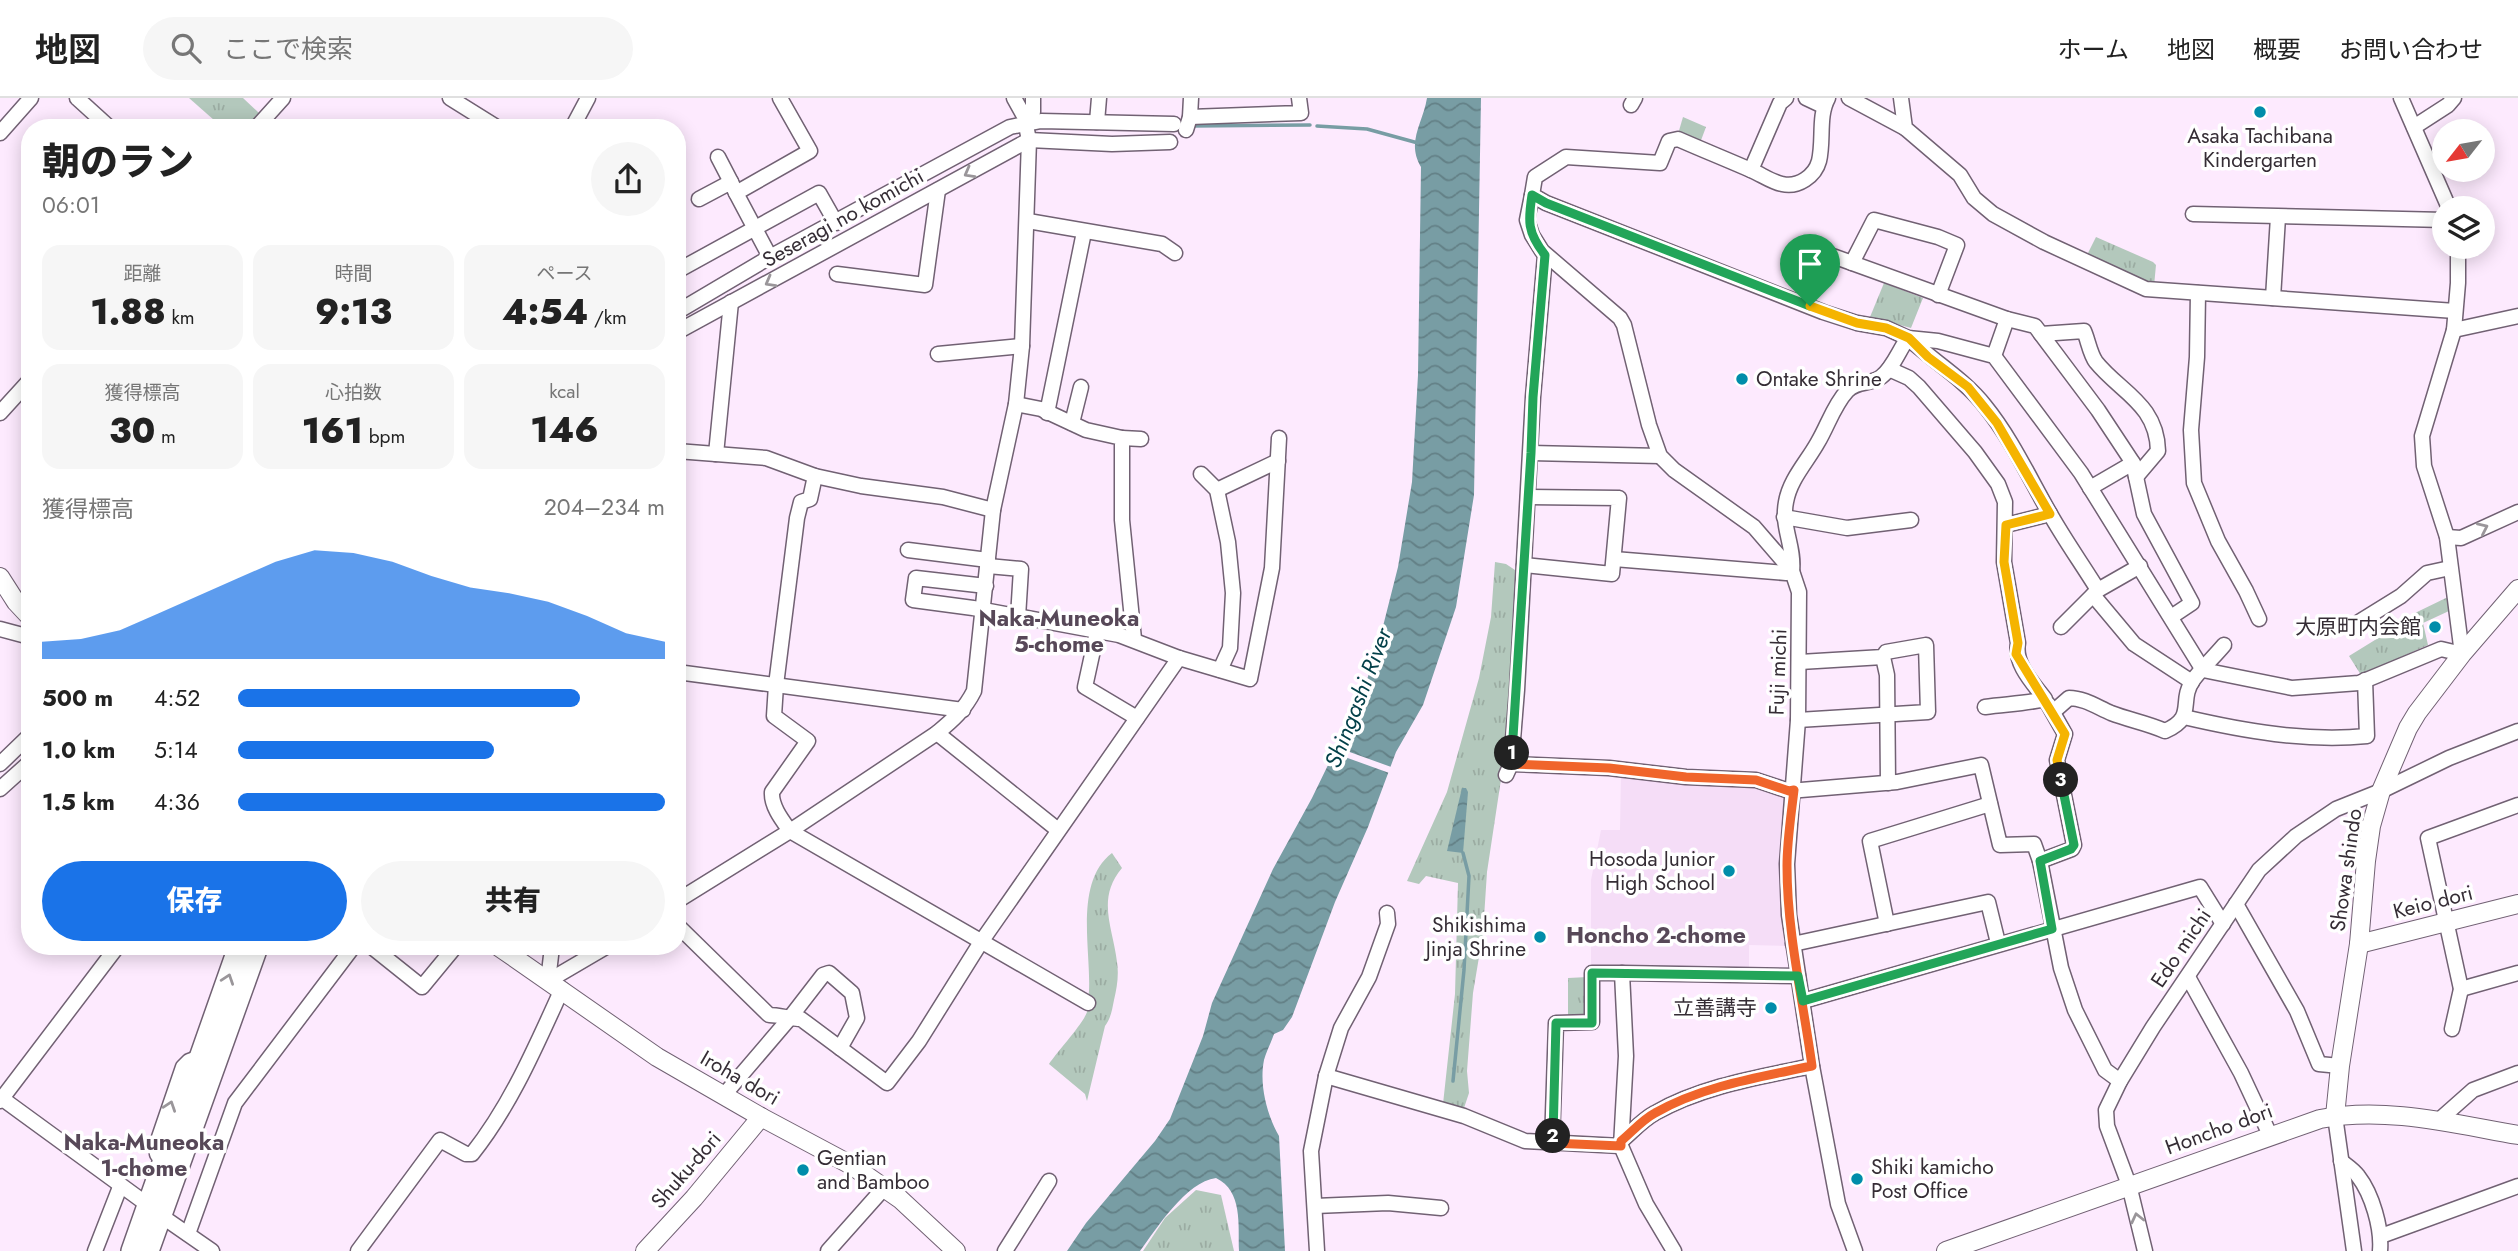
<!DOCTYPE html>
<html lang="ja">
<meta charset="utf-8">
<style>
body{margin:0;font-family:Jost,"Noto Sans JP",sans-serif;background:#f6f6f6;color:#222;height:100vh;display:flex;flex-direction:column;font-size:26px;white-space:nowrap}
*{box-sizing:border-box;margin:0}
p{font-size:23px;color:#767676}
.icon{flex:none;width:38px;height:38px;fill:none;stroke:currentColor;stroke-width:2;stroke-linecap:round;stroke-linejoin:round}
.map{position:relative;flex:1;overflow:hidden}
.drawer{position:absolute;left:21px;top:21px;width:665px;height:836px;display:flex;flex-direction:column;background:#fff;border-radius:28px;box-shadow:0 4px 18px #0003}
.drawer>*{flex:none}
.needle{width:46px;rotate:239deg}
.buttons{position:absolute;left:2432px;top:21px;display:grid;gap:14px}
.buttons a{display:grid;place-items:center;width:63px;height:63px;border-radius:50%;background:#fff;box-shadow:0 4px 18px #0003;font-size:35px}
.pin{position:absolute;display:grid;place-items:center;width:60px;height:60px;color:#fff;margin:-72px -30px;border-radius:50% 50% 50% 0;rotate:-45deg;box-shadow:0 0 7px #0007}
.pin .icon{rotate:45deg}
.km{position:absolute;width:35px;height:35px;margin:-18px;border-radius:50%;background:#222;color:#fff;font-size:19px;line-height:35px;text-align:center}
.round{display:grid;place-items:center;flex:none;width:74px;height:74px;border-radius:37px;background:#f6f6f6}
.head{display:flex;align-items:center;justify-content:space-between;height:119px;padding:0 21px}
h1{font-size:38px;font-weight:800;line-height:52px}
.metrics{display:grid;grid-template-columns:repeat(3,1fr);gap:10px;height:119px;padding:7px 21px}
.metrics div{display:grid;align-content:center;border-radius:18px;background:#f6f6f6;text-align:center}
.metrics b{font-size:35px;font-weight:800}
.metrics small{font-size:19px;font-weight:400}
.metrics p{font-size:19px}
.chart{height:196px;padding:14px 21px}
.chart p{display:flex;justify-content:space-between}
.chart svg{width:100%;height:126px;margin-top:7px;fill:#1a73e8;opacity:.7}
.primary-button{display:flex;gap:14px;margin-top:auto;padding:14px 21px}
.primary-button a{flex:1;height:80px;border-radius:42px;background:#1a73e8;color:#fff;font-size:28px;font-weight:800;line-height:80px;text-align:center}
.primary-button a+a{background:#f6f6f6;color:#222}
ul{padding:0 21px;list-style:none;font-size:23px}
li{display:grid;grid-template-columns:112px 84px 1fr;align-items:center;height:52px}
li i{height:18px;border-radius:9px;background:#1a73e8}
header{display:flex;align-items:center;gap:42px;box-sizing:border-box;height:98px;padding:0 35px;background:#fff;border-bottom:2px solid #e0e0e0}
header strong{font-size:33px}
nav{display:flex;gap:38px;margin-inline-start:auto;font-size:24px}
.search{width:490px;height:63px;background:#f6f6f6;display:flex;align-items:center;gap:18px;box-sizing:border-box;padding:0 24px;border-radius:38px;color:#767676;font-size:26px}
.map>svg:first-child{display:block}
.built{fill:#f5ddf7}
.park{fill:url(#park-tufts)}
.water{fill:url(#water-waves)}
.pier{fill:#fdeafe}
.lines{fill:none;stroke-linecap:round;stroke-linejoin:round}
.stream{stroke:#789da4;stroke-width:3.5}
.minor-casing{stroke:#716173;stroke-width:17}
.major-casing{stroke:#716173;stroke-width:20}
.highway-casing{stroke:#716173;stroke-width:24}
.minor{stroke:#fff;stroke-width:14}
.major{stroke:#fff;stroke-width:18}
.highway{stroke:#fff;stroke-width:21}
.oneway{stroke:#9a969a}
.split-1-casing{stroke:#fff;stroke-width:14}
.split-2-casing{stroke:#fff;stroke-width:14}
.split-3-casing{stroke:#fff;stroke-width:14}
.split-4-casing{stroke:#fff;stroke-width:14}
.split-1{stroke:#22a559;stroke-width:9}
.split-2{stroke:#f0652b;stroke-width:9}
.split-3{stroke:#22a559;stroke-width:9}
.split-4{stroke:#f5b400;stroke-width:9}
.poi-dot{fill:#008daa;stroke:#fff;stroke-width:2.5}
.labels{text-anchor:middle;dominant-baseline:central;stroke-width:7;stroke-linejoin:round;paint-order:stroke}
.poi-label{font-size:21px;fill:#352d35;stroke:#fff;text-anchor:end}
.street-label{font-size:21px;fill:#352d35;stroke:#fff}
.neighbourhood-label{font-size:23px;font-weight:bold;fill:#574858;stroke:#fff}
.water-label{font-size:23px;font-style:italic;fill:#034049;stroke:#fff}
</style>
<header>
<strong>地図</strong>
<div class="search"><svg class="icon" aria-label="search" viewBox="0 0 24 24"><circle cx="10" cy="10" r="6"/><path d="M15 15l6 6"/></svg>ここで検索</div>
<nav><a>ホーム</a><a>地図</a><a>概要</a><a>お問い合わせ</a></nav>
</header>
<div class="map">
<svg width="2518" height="1153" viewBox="0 0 2518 1153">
<defs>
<pattern id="park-tufts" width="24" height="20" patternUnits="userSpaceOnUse" patternTransform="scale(1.75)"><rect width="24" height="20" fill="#b3c8bc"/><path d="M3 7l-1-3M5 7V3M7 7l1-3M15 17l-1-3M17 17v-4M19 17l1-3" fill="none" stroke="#9baca2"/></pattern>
<pattern id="water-waves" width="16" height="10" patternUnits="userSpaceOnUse" patternTransform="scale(1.75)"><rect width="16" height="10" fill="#789da4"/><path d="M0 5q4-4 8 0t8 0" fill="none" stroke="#638086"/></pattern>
</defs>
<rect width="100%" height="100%" fill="#fdeafe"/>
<polygon class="built" points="1621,676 1753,686 1789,699 1789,848 1749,847 1749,872 1591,870 1591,782 1601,732 1620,732"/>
<g class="park">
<polygon points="189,0 243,0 260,16 247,30 223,30"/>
<polygon points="1683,19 1706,29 1700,45 1678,36"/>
<polygon points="2096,139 2153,164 2156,167 2154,188 2085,161"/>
<polygon points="1884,185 1923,200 1911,230 1870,219"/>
<polygon points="1495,464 1506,466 1521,476 1505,655 1487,774 1483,835 1473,895 1467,973 1469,995 1463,1013 1443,1006 1455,896 1458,785 1426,778 1419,786 1407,783 1447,694 1479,580 1491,519"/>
<polygon points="2448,499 2449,513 2423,525 2428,547 2361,577 2349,558 2409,521 2417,514"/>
<path d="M1112,755l10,15c-26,31 -9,59 -5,94 2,13 0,26 -3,38 -2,10 -3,18 -9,26l-18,75 -2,-7 -36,-30c8,-12 34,-40 38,-52 2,-5 1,-15 2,-21 2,-42 -15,-109 23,-138z"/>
<polygon points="1588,879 1588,920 1568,920 1568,880"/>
<polygon points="1196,1092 1221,1097 1234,1153 1143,1153 1165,1120"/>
</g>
<g class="water">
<path d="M1427,0h54l-7,397 -18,112 -33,98 -27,47 -28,75 -33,75 -43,115 -9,13 -9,4c-3,9 -8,18 -10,26 -5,25 3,55 15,76l6,115h-46c-1,-26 4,-60 -23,-73 -30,4 -59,50 -76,73h-73l19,-28 69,-82 15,-22 33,-83 9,-33 61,-134 39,-71 49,-101 16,-47 21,-83 14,-85 6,-107 3,-208c-15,-25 2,-44 6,-69z"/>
<polygon points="1462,690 1466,690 1468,694 1463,755 1447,753"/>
</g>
<polygon class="pier" points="1333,648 1394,670 1392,676 1331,654"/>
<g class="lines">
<g class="stream">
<polyline points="1192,28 1310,27"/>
<polyline points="1317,28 1367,31 1418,45"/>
<polyline points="1453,983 1464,872 1469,778 1463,755"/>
</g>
<defs>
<g id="minor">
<polyline points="77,0 110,30"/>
<polyline points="450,0 498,30"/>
<polyline points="1806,0 1823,8"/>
<path d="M1828,0c-10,18 -4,42 -9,63 -4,15 -21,27 -37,23 -10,-2 -20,-9 -29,-13 -25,-11 -50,-21 -75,-32l-9,2 -9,22 -94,-6 -31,20 -3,18 14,8 277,109 34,11 29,5 22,10 30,3 56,15 87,117 122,197 89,18 67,-5 82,-34 21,5 -15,-117 -23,-71 -2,-30 32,-106 4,-47v-36"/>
<polyline points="1849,0 1905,30"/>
<polyline points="1901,0 1905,30 1960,77 1974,100 1993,116 2044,144 2146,191 2455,213"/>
<polyline points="2401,0 2449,110"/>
<polyline points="1631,7 1635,0"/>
<polyline points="1190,19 1301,15 1299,0"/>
<polyline points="1097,24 1099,0"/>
<polyline points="1025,25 1033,14 1033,0"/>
<polyline points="2414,29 2448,7 2454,0"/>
<polyline points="256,30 283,0"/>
<polyline points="572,30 588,0"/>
<polyline points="1186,32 1190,19 1191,0"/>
<polyline points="0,35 31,0"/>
<polyline points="718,59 731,84"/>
<polyline points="1751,72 1780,5 1786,0"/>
<polyline points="1532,97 1527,122 1532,137 1542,153 1620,220 1624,227 1649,327 1660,358 1674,372 1754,429 1792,473 1799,494 1798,622 1787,766 1789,817 1812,968 1838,1106 1855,1153"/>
<polyline points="699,101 731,84 736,95"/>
<polyline points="2193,116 2445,122"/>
<polyline points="1028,123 1162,146 1175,155"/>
<polyline points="1816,152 2007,221 2035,228 2098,312 2133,365 2144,416 2192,505 2171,519"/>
<polyline points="770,159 736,95 810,53 780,0"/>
<polyline points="1852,165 1874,122 1938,139 1957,147 1938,197"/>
<polyline points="677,173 819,95 836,125"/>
<polyline points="837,176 925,187 938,92"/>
<polyline points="2198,195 2197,259 2191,332 2194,385 2218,443 2246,493 2259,521"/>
<polyline points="2273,200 2278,119"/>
<polyline points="677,214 770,159 1010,29 1041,23 1174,26"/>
<polyline points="2454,232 2518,218"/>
<polyline points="677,234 1029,42 1112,46 1170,44"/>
<path d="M2041,236l43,-3c4,9 6,23 12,31 24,30 61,42 62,89l-22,26"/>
<polyline points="938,256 1022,248"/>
<polyline points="1994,258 2007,221"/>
<path d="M1889,271l20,9 10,9 56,65 23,32 7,18 -1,60 14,81c-4,21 15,40 27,56 -20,5 -40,5 -60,8"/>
<polyline points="1016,306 1041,311 1086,332 1122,340 1122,422 1134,541"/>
<polyline points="0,315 30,282"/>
<polyline points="1047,315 1084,134"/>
<polyline points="1072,325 1081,289"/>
<polyline points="1122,340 1141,341"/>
<polyline points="677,353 766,360 815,378 861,388 943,399 993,412"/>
<polyline points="1531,355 1660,358"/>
<polyline points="716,356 731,204"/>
<polyline points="1201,376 1217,392 1228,444 1233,495 1230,550 1220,572"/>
<path d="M815,378l-5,23 -9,3 -4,16 -21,167 -2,31 34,25 -36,51c-1,14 10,28 18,39l298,172"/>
<polyline points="2090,390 2133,365"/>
<polyline points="1217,392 1278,363"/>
<polyline points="1784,419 1847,430 1911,422"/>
<polyline points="2006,427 2050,416"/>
<polyline points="2447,439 2461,440 2518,414"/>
<polyline points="908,452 988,462"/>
<path d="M1614,461l172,14 6,-2c3,-24 -11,-43 -6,-69 4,-23 21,-40 32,-60 10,-17 16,-37 29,-51 10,-11 23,-6 34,-14 12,-9 18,-27 27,-39 25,23 56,41 77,68 26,32 44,71 64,106 15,27 33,52 49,78"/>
<polyline points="1524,467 1612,476 1619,400 1528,399"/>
<polyline points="988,468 1021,471 1018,519"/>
<polyline points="986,488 916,480 913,502 973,510 1119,537 1179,560 1250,581 1272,470 1279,340"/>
<polyline points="2093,497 2134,546 2192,584"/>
<polyline points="2359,524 2401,498 2427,475 2450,470"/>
<polyline points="2061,529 2098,492 2140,468"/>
<polyline points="0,531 30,539"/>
<polyline points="1097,534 1085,589 1137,620"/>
<polyline points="1883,559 1887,577 1888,685"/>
<polyline points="677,574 963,612"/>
<path d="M2053,614l16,-14c15,0 28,9 42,15 18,7 36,10 54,18 32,-14 13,-29 28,-51 9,-12 21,-23 31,-35"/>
<path d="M2184,619c60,14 122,25 183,19l-2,-56"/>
<polyline points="1798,622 1928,614 1926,547 1886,554 1883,559 1800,564"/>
<polyline points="937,635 1058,732"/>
<polyline points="0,666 30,637"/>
<polyline points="1511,666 1609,670 1686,679 1756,682 1789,693 1897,684 1981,667 2000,747 2034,746 2040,763 2061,870 2075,912 2105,972 2120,983"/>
<polyline points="1506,677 1511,666 1517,592 1533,299 1545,157"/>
<polyline points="0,691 30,664"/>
<polyline points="2040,763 2072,751 2074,747 2057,662 2065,636 2048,606"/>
<path d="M677,803l113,-70 147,-98c16,-13 28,-24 37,-42l19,-181 23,-106 6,-58 7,-206 -5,-24 -10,-18"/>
<polyline points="2236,806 2297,913 2319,966 2340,968"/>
<polyline points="1887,826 1870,743 1990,706"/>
<path d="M677,827l92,90c11,0 21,4 32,4l86,64 32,-42 62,-99 198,-284"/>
<polyline points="1793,846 1988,804 1998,845"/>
<polyline points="372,849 422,889 455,849"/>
<polyline points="2188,879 2241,975 2270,1037"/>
<polyline points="548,883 606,849"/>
<polyline points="548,883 552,849"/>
<polyline points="2461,891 2518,875"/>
<polyline points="1803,903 2200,789 2223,826"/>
<polyline points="2452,931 2461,891 2428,740 2518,707"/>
<polyline points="1326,978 1464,1018 1525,1043 1621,1048"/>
<polyline points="724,997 789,921 823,877 829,875 852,895 857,920 840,950"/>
<polyline points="0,999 148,1107"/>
<polyline points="0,1003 117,849"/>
<polyline points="2335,1018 2354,1153"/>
<polyline points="2438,1023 2473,992 2518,975"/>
<path d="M1621,1043c11,-9 21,-21 34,-28 47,-27 105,-36 157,-47"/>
<polyline points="1552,1045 1556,925 1592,924 1592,875 1622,875"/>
<path d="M2341,1063c5,4 13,9 17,15 14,18 24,52 22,75"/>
<polyline points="163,1065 157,1056 156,1048 183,969 189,963 200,959"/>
<polyline points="1315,1108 1388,1105 1441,1110"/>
<polyline points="160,1117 212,1153"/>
<polyline points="188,1136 235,1005 353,849"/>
<polyline points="2381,1138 2518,1088"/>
<polyline points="95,1153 120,1089"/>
<path d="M358,1153l82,-111 26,14h6c39,-49 64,-108 90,-165"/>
<polyline points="828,1153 884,1090"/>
<polyline points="1005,1153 1049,1083"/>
<polyline points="1317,1153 1311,1053 1326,978 1341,930 1369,879 1388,826 1387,815"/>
<polyline points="1674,1153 1646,1106 1621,1048 1626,958 1622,875 1798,878"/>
<polyline points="2145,1153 2129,1087 2107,1028 2106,1012 2120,983 2153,929 2259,772 2296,738 2336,711 2381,693 2449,660 2518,633"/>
</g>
<g id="major">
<polyline points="0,479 16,504 30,519"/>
<polyline points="2359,846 2518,806"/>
<polyline points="499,849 657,959 761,1019 851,1067 900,1101 956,1153"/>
<polyline points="2335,1018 2340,968 2359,846 2366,763 2371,728 2381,693 2408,630 2417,615 2462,556 2518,491"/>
<polyline points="645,1153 694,1100 761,1019"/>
<path d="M1946,1153l374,-132c65,-13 134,5 198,16"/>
</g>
<g id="highway">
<polyline points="132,1153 239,849"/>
<polyline points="148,1153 257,849"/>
</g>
</defs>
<use href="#minor" class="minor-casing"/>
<use href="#major" class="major-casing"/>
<use href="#highway" class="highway-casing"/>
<use href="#minor" class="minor"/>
<use href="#major" class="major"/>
<use href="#highway" class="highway"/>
</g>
<defs><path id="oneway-chevron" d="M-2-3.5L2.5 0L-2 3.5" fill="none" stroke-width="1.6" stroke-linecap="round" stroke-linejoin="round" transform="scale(1.75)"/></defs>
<g class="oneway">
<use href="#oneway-chevron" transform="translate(969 75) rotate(151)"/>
<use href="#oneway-chevron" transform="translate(770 184) rotate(151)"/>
<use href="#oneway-chevron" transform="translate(2483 430) rotate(-25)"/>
<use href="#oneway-chevron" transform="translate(228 881) rotate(-71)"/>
<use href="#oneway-chevron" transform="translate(170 1008) rotate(-71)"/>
<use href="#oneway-chevron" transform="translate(2137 1120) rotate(-103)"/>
</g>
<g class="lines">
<defs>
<path id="split-1" d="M1512,655l19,-300 2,-56 12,-142c-18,-23 -17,-34 -13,-60l14,8 264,103"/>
<path id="split-2" d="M1512,655l-1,11 98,4 77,9 70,3 33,11 5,-1c-3,26 -7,51 -7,76 0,67 16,134 25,200 -52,11 -110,20 -157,47 -13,7 -23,19 -34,28v5l-69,-3 1,-7"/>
<polyline id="split-3" points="1553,1038 1556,925 1592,925 1592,875 1798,878 1803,903 2052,831 2040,763 2071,751 2074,747 2061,682"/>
<polyline id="split-4" points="1810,208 1857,225 1886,230 1909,240 1928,259 1968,289 1997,325 2050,416 2006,427 2004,464 2018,545 2016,556 2065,636 2057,662 2061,682"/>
</defs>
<use href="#split-1" class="split-1-casing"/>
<use href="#split-2" class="split-2-casing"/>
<use href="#split-3" class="split-3-casing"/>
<use href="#split-4" class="split-4-casing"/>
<use href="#split-1" class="split-1"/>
<use href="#split-2" class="split-2"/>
<use href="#split-3" class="split-3"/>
<use href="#split-4" class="split-4"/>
</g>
<g class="poi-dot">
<circle cx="2260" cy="14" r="7"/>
<circle cx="1742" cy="281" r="7"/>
<circle cx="2435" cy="529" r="7"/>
<circle cx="1729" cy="773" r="7"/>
<circle cx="1540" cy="839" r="7"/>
<circle cx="1771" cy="910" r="7"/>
<circle cx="803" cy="1072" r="7"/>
<circle cx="1857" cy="1081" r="7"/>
</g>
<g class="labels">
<g class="poi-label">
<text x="2260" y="38" text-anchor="middle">Asaka Tachibana<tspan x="2260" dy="24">Kindergarten</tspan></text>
<text x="1756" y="281" text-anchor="start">Ontake Shrine</text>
<text x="2421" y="529">大原町内会館</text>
<text x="1715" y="761">Hosoda Junior<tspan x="1715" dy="24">High School</tspan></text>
<text x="1526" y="827">Shikishima<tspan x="1526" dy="24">Jinja Shrine</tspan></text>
<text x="1757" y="910">立善講寺</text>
<text x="817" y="1060" text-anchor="start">Gentian<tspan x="817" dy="24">and Bamboo</tspan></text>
<text x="1871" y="1069" text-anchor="start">Shiki kamicho<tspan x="1871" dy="24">Post Office</tspan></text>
</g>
<g class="street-label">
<text transform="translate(843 120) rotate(-29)">Seseragi no komichi</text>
<text transform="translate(1778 574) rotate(-88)">Fuji michi</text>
<text transform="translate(2346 772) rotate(-82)">Showa shindo</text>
<text transform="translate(2433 804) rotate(-14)">Keio dori</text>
<text transform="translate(2181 850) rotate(-56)">Edo michi</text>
<text transform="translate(740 980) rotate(30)">Iroha dori</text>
<text transform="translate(2219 1031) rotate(-20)">Honcho dori</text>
<text transform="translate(686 1072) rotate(-49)">Shuku-dori</text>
</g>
<g class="neighbourhood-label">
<text x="1059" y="520">Naka-Muneoka<tspan x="1059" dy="26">5-chome</tspan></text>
<text x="1656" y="837">Honcho 2-chome</text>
<text x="144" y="1044">Naka-Muneoka<tspan x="144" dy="26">1-chome</tspan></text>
</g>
<g class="water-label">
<text transform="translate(1358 600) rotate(-69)">Shingashi River</text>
</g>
</g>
</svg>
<div class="buttons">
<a><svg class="needle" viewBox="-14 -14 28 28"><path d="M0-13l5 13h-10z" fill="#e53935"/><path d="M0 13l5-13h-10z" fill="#767676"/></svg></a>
<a><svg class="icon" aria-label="layers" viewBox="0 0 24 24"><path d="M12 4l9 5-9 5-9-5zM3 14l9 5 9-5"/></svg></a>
</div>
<div class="pin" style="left:1810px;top:208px;background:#1e9e55"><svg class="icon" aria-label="arrive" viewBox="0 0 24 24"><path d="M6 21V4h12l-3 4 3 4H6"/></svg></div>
<b class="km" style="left:1512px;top:655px">1</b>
<b class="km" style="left:1553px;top:1038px">2</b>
<b class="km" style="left:2061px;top:682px">3</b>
<section class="drawer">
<div class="head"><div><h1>朝のラン</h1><p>06:01</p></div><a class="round"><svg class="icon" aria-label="share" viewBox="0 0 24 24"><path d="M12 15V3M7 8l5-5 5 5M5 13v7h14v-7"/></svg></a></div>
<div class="metrics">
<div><p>距離</p><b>1.88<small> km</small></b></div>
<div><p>時間</p><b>9:13</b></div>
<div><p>ペース</p><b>4:54<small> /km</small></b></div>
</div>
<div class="metrics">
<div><p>獲得標高</p><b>30<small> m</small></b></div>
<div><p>心拍数</p><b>161<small> bpm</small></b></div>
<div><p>kcal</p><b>146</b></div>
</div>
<div class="chart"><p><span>獲得標高</span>204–234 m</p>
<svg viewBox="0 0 160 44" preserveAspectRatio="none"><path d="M0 44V38L10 37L20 34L30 28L40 22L50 16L60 10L70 6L80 7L90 10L100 15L110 19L120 21L130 24L140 29L150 35L160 38V44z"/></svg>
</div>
<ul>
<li><b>500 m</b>4:52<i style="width:80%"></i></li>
<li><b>1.0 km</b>5:14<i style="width:60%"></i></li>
<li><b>1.5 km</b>4:36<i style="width:100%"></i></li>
</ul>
<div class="primary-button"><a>保存</a><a>共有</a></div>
</section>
</div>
